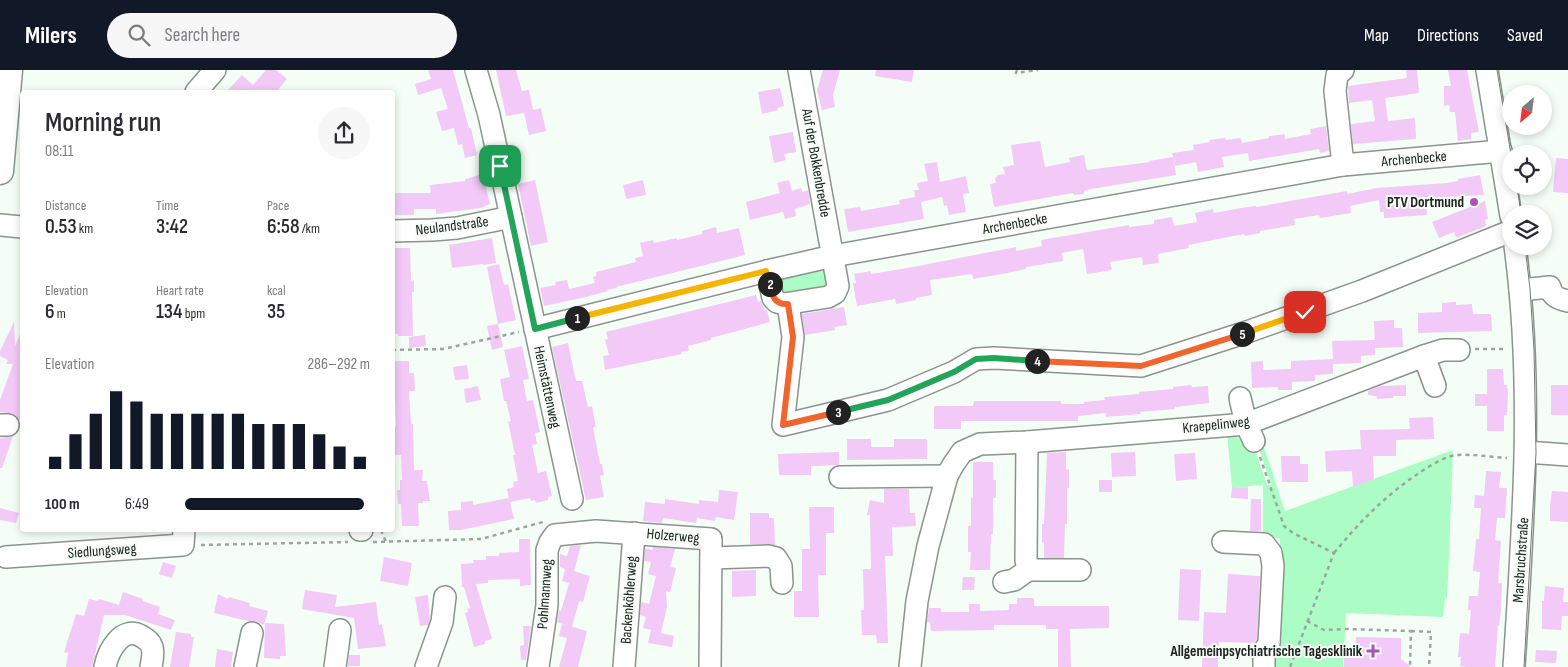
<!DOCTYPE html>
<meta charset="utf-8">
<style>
body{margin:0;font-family:"Sofia Sans Condensed",sans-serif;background:#f7f7f7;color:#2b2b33;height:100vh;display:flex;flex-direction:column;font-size:19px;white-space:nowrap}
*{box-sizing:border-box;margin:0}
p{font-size:16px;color:#7c7c81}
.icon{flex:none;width:28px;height:28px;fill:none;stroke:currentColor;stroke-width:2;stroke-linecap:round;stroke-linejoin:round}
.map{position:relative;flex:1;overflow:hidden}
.drawer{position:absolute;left:20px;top:20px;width:375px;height:442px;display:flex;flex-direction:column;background:#fff;border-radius:5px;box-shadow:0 2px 8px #0003}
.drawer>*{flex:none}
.needle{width:32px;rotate:208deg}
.tools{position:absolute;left:1502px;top:15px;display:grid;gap:10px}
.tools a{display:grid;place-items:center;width:50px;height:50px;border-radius:50%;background:#fff;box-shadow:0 2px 8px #0003;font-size:25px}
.pin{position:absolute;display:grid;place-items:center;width:42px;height:42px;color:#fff;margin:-21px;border-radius:10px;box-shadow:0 2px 8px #0006}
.km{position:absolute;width:25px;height:25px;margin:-12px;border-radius:50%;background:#222;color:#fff;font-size:14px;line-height:25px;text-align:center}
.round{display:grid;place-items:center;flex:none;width:52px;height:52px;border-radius:26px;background:#f7f7f7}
.summary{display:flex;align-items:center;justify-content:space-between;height:85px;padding:0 25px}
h1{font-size:28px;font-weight:600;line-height:38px}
.stats{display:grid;grid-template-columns:repeat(3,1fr);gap:8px;height:85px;padding:5px 25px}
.stats div{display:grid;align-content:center}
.stats b{font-size:21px;font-weight:600}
.stats small{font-size:14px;font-weight:400}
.stats p{font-size:14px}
.chart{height:140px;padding:10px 25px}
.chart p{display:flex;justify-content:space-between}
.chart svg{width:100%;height:90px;margin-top:5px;stroke:#111827;stroke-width:6}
ul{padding:0 25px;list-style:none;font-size:16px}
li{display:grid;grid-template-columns:80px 60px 1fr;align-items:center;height:38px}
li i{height:12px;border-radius:6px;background:#111827}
header{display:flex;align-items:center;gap:30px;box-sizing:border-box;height:70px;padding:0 25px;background:#111827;color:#fff}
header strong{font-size:24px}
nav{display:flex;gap:28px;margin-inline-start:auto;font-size:18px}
.search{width:350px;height:45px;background:#f7f7f7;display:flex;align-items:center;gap:12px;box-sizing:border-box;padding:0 18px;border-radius:28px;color:#7c7c81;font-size:19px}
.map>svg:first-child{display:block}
.green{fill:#acfdc5}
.building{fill:#f3c9f7}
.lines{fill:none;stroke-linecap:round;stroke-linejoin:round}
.minor-casing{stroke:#8a948d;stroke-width:24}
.major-casing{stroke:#8a948d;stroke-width:29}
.path{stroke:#9da59f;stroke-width:2.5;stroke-dasharray:4 4;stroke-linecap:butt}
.minor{stroke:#fff;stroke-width:21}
.major{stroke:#fff;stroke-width:26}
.tram{stroke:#737974;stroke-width:1}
.split-1-casing{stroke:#fff;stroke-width:10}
.split-2-casing{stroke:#fff;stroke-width:10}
.split-3-casing{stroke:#fff;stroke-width:10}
.split-4-casing{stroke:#fff;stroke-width:10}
.split-5-casing{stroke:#fff;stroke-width:10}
.split-6-casing{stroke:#fff;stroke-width:10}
.split-1{stroke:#22a559;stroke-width:6}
.split-2{stroke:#f5b400;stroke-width:6}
.split-3{stroke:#f0652b;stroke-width:6}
.split-4{stroke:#22a559;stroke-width:6}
.split-5{stroke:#f0652b;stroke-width:6}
.split-6{stroke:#f5b400;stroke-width:6}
.poi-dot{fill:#af51ba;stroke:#f4fef6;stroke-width:2}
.labels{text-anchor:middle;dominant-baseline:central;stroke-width:4;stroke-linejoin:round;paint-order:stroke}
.street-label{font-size:15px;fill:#202320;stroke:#f4fef6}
.poi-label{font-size:15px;font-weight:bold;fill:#202320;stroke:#f4fef6;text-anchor:end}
</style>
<header>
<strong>Milers</strong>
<div class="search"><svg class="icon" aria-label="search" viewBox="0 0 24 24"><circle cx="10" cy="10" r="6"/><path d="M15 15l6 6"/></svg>Search here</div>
<nav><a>Map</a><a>Directions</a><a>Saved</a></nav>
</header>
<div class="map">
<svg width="1568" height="597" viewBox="0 0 1568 597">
<rect width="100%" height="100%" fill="#f4fef6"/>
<g class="green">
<polygon points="832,198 834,216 786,230 772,210"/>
<polygon points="1227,363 1238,367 1244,373 1253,374 1267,415 1271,415 1257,373 1262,371 1285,441 1453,380 1448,509 1447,527 1445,528 1443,547 1346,543 1343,597 1271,597 1280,468 1263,469 1263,415 1248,416 1248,418 1232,417"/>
</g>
<g class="building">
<polygon points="266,0 276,0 287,9 276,22 226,22 242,5 253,15"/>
<polygon points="428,0 453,0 469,58 471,58 477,85 465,88 462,74 458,75 454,58 442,61 436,42 448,39 441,18 418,25 415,14 431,9"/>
<polygon points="496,0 516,0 522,21 529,20 533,40 541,38 546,61 529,65 524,43 506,46"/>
<polygon points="823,0 840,0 833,25 835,37 822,40 817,20"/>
<polygon points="876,0 914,0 912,12 875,6"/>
<polygon points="1406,0 1417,0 1419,23 1385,28 1388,51 1415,48 1416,69 1353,74 1351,54 1375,51 1372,30 1349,33 1348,16 1407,8"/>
<polygon points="1448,0 1467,0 1479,62 1471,63 1471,69 1458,71 1455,42 1450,42 1449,35 1444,36 1444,16 1451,16"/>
<polygon points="780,18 784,36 777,38 778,40 762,44 758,22"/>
<polygon points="1326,56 1329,81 1320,83 1319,79 1249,91 1248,83 1222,87 1224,97 1198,102 1196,92 1175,96 1172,83 1194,80 1193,75 1210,72 1209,70 1225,68 1226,70 1241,68 1242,73 1269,68 1269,66 1285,64 1285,69 1311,64 1310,59"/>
<polygon points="793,62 796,82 784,84 786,90 774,93 769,66"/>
<polygon points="1040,71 1045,97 1070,92 1069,88 1084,85 1087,100 1150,92 1149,91 1173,87 1176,105 1091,119 1084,121 1084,124 1074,125 1073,123 994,137 990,114 996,113 995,108 997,107 997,105 1005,104 1003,97 1014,95 1011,75"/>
<polygon points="1556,88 1568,89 1568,123 1553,122"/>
<polygon points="937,92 940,112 966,106 969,123 963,124 966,142 949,145 947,135 944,136 942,127 921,132 924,149 848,162 844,139 860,137 861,141 900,134 899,130 915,127 914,120 919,120 917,113 928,111 924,94"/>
<polygon points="483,104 490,134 480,138 436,144 436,139 414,139 414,145 392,145 392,123 431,123 430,115 465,111 465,109"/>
<polygon points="1480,105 1484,125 1426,128 1427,145 1384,148 1384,142 1380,142 1379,130 1350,136 1351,143 1320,148 1319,145 1294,149 1295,155 1260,161 1260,163 1245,166 1244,164 1188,175 1189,178 1158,184 1159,193 1143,195 1142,187 1110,192 1112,200 1087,204 1083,179 1062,183 1063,191 1026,197 1026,199 1002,204 973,209 972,204 930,210 932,225 916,228 916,230 896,234 895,229 857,236 853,213 856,213 854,204 871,201 871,204 913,197 1016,177 1016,181 1042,176 1041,170 1129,155 1129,157 1154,154 1154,150 1172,147 1174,156 1197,152 1195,143 1213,139 1214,143 1247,137 1256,136 1256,137 1347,121 1347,124 1377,118 1447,113 1458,111 1458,109"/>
<polygon points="535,110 548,172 531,176 518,114"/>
<polygon points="643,110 646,125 626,129 623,115"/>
<polygon points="789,110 792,121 801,118 802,122 808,120 810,134 795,139 796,146 785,149 783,142 750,150 746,132 780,123 777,113"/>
<polygon points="1485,131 1488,149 1485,150 1486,156 1456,168 1454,162 1439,168 1432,152"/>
<polygon points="716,157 717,163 739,158 745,185 616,217 617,218 607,220 608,221 586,227 544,236 540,218 556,215 555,212 567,210 569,219 595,213 593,207 596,206 596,202 636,192 635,188 643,186 640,173 653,170 654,173 677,168 677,170 702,164 702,161"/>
<polygon points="492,168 496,193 483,195 483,194 452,198 449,175"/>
<polygon points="392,178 410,178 411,211 414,210 414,222 412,222 413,266 398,266 398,264 392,264 392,227 395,227"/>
<polygon points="499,194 504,215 508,214 516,250 498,254 487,197"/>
<polygon points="756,225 758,232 761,231 764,239 767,240 770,252 711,268 711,270 688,276 689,280 681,282 682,284 605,300 603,286 609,285 605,270 608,269 606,262"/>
<polygon points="1456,232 1456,235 1472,234 1473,244 1491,244 1492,261 1418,263 1418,243 1442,242 1442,233"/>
<polygon points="844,237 847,255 834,257 835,260 805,265 802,244"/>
<polygon points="1394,250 1394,258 1402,258 1403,277 1375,278 1374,251"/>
<polygon points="14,252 15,276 22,259 22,351 19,350 14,344 0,342 0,330 13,294 6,294 8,290 0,286 0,281"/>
<polygon points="498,254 503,277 492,280 487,256"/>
<polygon points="425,265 426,276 409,278 409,267"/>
<polygon points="1375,270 1375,285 1361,286 1361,293 1333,294 1333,291 1333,304 1315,305 1315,311 1292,312 1292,320 1278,320 1278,317 1252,318 1251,292 1263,291 1263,300 1291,299 1291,291 1333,289 1332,271"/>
<polygon points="568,273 576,311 582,311 588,337 592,336 596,357 593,357 600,394 602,394 604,405 600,406 604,427 586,430 552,277"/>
<polygon points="522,276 529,309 523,310 527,331 533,330 540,362 535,363 537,374 532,375 538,403 546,401 552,426 548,427 548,430 536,433 535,430 531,431 530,428 510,432 514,449 461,460 449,460 448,441 461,440 461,432 473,431 473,435 509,428 509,430 507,419 514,417 513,412 518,411 513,385 515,385 508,352 511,351 506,331 504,331 500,309 510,307 504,280"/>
<polygon points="392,291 409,291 409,303 414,303 415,321 409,321 411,354 413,354 414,400 423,400 422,411 427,411 430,431 423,431 423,433 418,433 419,456 402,456 401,434 398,434 397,420 400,420 400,410 402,410 401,385 395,385 394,357 396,357 395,329 392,329"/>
<polygon points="467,295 469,309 455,310 453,297"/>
<polygon points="1487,299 1503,299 1504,315 1507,315 1508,322 1507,345 1504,345 1504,361 1487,361 1487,336 1475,336 1475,324 1487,324"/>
<polygon points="1191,315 1192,317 1208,316 1209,333 1175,337 1175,339 1140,342 1141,344 1106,347 1106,343 1078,346 1078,351 961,351 961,359 934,359 934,336 973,336 974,331 1061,331 1061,334 1084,334 1084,332 1105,330 1104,327 1139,324 1139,322 1173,319 1173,317"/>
<polygon points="1406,315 1406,326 1393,326 1393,328 1377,329 1376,326 1368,325 1368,321 1380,316"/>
<rect x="1551" y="315" width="17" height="30"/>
<polygon points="478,316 481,330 466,333 464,319"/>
<polygon points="1433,347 1434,369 1396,370 1396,386 1373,386 1374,409 1353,417 1352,401 1326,402 1325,381 1361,379 1360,360 1410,359 1409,348"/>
<polygon points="13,366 2,398 0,398 0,368"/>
<polygon points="847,369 871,369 871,377 894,377 894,369 927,369 927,389 847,390"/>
<polygon points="839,382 839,395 811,396 811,405 779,405 778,384"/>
<polygon points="1066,382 1066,400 1069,399 1069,418 1067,418 1067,454 1065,454 1064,488 1044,488 1044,472 1042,472 1042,454 1044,454 1047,383"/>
<polygon points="1135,382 1136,406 1112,407 1111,383"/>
<polygon points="1195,383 1197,409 1176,411 1174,384"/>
<polygon points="1281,386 1300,386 1300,394 1308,394 1308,412 1282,412"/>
<polygon points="973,392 993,392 993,410 996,410 996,428 993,428 993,464 991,464 990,500 970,500 971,482 968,482 968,456 971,456 971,428 973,428"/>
<polygon points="1486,401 1501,402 1499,418 1507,418 1505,448 1497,448 1495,470 1501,471 1498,513 1502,513 1501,541 1499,556 1498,555 1495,597 1467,597 1460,596 1461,587 1458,587 1460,563 1469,564 1471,540 1468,540 1469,526 1478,526 1480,502 1473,501 1476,469 1479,469 1481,438 1474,438 1475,425 1484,426"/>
<rect x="1099" y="410" width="13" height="12"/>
<polygon points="1232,417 1248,418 1248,429 1231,428"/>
<polygon points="884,419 909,419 910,443 915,443 916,456 892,457 893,486 885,486 888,573 877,573 876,565 862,565 861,540 864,540 863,499 871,499 870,445 867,445 870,430 884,433"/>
<polygon points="719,420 738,422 734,450 716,447 715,451 697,448 696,453 663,448 662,453 643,451 645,432 665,434 665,429 699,434 699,430 718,432"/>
<polygon points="1552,421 1568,422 1568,452 1550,451 1550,436"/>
<polygon points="1251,429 1261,429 1261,461 1250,461"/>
<polygon points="809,437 834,437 834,463 826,463 826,505 818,505 819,547 794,547 794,521 802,521 802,479 810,479"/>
<polygon points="0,438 19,443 16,453 0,450"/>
<polygon points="750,443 769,443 769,448 774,448 775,475 750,474"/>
<polygon points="519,469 530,469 531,515 520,516 520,509 488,510 488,513 476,514 492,569 485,571 485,574 474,577 465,543 468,542 467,539 470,538 464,517 462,517 461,494 474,493 473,490 486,490 486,486 499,486 499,483 519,482"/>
<polygon points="581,475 574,501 590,506 583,532 579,531 572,557 587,561 578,597 559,597 567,568 559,566 562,554 569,556 557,552 559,540 561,541 569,513 562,511 565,499 560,497 560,484 567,486 570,476"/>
<polygon points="653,477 675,479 670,497 676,498 670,522 666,521 667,537 661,563 674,566 672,577 648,573 651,560 643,558 646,547 640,545 641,532 649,534 656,506 648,504 651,492 644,491 645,478 652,480"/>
<polygon points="384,487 412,493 408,516 380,511"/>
<polygon points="163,492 176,496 172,508 159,504"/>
<polygon points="1180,499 1201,500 1199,551 1178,550"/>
<polygon points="756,500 756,526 732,527 732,501"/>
<polygon points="1228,504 1260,506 1257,569 1254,573 1219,572 1218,597 1202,597 1204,542 1226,543"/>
<polygon points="963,507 975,507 974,520 962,520"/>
<polygon points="1545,516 1564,518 1563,532 1568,532 1568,546 1562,546 1561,560 1542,559 1542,531 1544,531"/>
<polygon points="305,520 337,525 335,537 376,532 379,555 382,554 386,576 358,579 354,548 302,539"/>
<polygon points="123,522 143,529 143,531 160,537 158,544 175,550 171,560 125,545 104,545 92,597 66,597 68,583 64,582 76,544 84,546 89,529 98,531 99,529 119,535"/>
<polygon points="218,524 228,529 229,527 250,533 249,536 268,541 264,555 255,551 248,551 214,543"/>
<polygon points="428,525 430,549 428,555 420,556 415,527"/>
<polygon points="1017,528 1034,528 1034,536 1109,536 1109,558 1070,559 1071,597 1058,597 1058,559 1046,559 1046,555 994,555 994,560 931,561 930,552 927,552 929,538 941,538 941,542 969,542 969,534 980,534 980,541 1009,540 1009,534 1017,534"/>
<polygon points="265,553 284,554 286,586 280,586 280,589 264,588"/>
<polygon points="523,556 531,556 526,590 521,590 520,576 524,575"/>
<polygon points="176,562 191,564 191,567 194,567 189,597 170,597"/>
<polygon points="1356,567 1401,568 1401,589 1411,597 1344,597 1344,579 1355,580"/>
<polygon points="217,579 233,582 231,597 215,597"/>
<polygon points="1536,580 1557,581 1556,593 1535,592"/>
<polygon points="349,585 360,585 360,596 348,596"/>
</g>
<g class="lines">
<defs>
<g id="minor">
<polyline points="476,0 489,45 572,429"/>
<polyline points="1343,0 1337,5 1335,21 1343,95"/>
<polyline points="1487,0 1511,146"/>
<polyline points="196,22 215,0"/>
<polyline points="0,155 22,157"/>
<polyline points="392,161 432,160 457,158 511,147"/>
<polyline points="767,201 773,228 777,232 784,234 828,227 835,223 838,216 799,0"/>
<path d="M1520,220l30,-3c2,10 9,12 18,14"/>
<polyline points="788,234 793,267 783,355 888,330 954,302 976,289 994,288 1141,296 1247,262 1362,221 1511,161"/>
<polyline points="535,259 767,201 833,186 1343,95 1501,81"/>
<polyline points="1424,286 1435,316"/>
<polyline points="1240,328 1246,354 1254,371"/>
<polyline points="0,355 8,355"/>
<polyline points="1027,372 1026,490 1028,500 1080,500"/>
<polyline points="1526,382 1568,385"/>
<polyline points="840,407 947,406"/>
<polyline points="360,460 362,460"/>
<polyline points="1223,472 1264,474 1271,483 1273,496 1269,573 1264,581 1264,597"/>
<polyline points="6,487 183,475 184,460"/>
<polyline points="711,488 768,486 776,488 781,496 782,513"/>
<polyline points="1004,512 1014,510 1028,500"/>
<path d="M105,597c3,-16 17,-42 36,-31 5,3 9,5 11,11 2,6 0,14 -1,20"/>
<polyline points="245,597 252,563"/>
<polyline points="335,597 340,560"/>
<polyline points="426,597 442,552 445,527"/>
<polyline points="538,597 547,535 547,480 550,472 555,465 596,461 711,469 710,597"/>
<polyline points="624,597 634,463"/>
<polyline points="910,597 917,531 928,476 947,406 953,395 962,382 980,374 1027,372 1246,354 1424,286 1443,280 1459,280"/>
<path d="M1514,597c9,-140 20,-280 1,-421"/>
</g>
<polyline id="major" points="0,101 9,0"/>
</defs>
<use href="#minor" class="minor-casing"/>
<use href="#major" class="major-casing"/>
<g class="path">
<polyline points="1017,0 1016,3 1038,0"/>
<polyline points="1475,279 1507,279"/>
<polyline points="392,280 443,279 519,262"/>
<polyline points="1260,387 1284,456 1293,463 1334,483 1290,597"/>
<polyline points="381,460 386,472"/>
<polyline points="373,472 481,469 543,452"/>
<polyline points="201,475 348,472"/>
<path d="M1334,483c28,-34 54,-60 91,-84 10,-6 21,-13 32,-14 16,-1 34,2 50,3"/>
<polyline points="1307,551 1324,560 1345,559 1411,561 1410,597"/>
<polyline points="1411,561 1431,562 1429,597"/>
</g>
<use href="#minor" class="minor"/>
<use href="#major" class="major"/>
<g class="tram">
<polyline points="1497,0 1511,84"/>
<polyline points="1517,116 1521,144"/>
<polyline points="1524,597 1536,383 1534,280 1530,219 1525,176"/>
</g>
</g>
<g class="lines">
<defs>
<polyline id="split-1" points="500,96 535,259 577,248"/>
<polyline id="split-2" points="577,248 766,201 770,214"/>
<path id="split-3" d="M770,214c2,11 4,21 18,20l5,33 -10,88 55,-13"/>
<polyline id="split-4" points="838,342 888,330 954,302 976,289 994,288 1037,291"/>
<polyline id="split-5" points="1037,291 1141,296 1242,264"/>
<polyline id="split-6" points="1242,264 1305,242"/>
</defs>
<use href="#split-1" class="split-1-casing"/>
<use href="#split-2" class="split-2-casing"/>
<use href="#split-3" class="split-3-casing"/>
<use href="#split-4" class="split-4-casing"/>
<use href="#split-5" class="split-5-casing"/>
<use href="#split-6" class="split-6-casing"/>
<use href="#split-1" class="split-1"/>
<use href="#split-2" class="split-2"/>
<use href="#split-3" class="split-3"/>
<use href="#split-4" class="split-4"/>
<use href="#split-5" class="split-5"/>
<use href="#split-6" class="split-6"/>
</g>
<g class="poi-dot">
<circle cx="1474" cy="132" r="5"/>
<path d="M1370.5 573.5h5v5h5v5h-5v5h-5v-5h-5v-5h5z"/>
</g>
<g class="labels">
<g class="street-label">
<text transform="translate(1414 89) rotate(-5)">Archenbecke</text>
<text transform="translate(816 93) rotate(80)">Auf der Bokkenbredde</text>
<text transform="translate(1015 154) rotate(-10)">Archenbecke</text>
<text transform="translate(452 156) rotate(-7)">Neulandstraße</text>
<text transform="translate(547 317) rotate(78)">Heimstättenweg</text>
<text transform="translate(1216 355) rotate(-6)">Kraepelinweg</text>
<text transform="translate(673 466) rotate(5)">Holzerweg</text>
<text transform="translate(102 481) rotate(-4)">Siedlungsweg</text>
<text transform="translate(1521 490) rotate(-86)">Marsbruchstraße</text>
<text transform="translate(545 524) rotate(-86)">Pohlmannweg</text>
<text transform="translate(629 530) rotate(-86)">Backenköhlerweg</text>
</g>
<g class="poi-label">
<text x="1464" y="132">PTV Dortmund</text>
<text x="1362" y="581">Allgemeinpsychiatrische Tagesklinik</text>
</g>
</g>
</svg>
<div class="tools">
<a><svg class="needle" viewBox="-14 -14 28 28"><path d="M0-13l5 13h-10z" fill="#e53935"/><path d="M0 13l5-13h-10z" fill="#7c7c81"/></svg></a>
<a><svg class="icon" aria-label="locate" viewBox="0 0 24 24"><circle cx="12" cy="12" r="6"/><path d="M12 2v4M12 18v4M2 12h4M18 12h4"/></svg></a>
<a><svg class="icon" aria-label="layers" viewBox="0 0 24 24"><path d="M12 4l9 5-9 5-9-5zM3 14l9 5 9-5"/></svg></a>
</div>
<div class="pin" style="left:500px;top:96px;background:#1e9e55"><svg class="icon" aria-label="arrive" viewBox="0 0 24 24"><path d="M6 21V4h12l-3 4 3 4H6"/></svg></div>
<div class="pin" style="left:1305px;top:242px;background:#d93025"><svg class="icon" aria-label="check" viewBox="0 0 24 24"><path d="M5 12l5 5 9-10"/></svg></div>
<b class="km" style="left:577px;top:248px">1</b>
<b class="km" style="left:770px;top:214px">2</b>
<b class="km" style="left:838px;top:342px">3</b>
<b class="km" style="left:1037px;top:291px">4</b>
<b class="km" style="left:1242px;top:264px">5</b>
<section class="drawer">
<div class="summary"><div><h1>Morning run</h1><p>08:11</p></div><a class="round"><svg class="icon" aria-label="share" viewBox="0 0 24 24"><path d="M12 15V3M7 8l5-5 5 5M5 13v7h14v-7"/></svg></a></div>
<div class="stats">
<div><p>Distance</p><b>0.53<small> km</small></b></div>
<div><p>Time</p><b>3:42</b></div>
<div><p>Pace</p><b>6:58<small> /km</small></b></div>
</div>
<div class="stats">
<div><p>Elevation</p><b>6<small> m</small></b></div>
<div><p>Heart rate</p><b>134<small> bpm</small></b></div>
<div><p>kcal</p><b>35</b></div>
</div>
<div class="chart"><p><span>Elevation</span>286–292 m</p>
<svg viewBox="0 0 160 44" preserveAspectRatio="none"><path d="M5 44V38M15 44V27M25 44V17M35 44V6M45 44V11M55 44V17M65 44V17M75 44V17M85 44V17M95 44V17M105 44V22M115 44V22M125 44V22M135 44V27M145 44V33M155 44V38"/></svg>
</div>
<ul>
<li><b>100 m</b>6:49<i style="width:97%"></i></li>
</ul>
</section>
</div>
